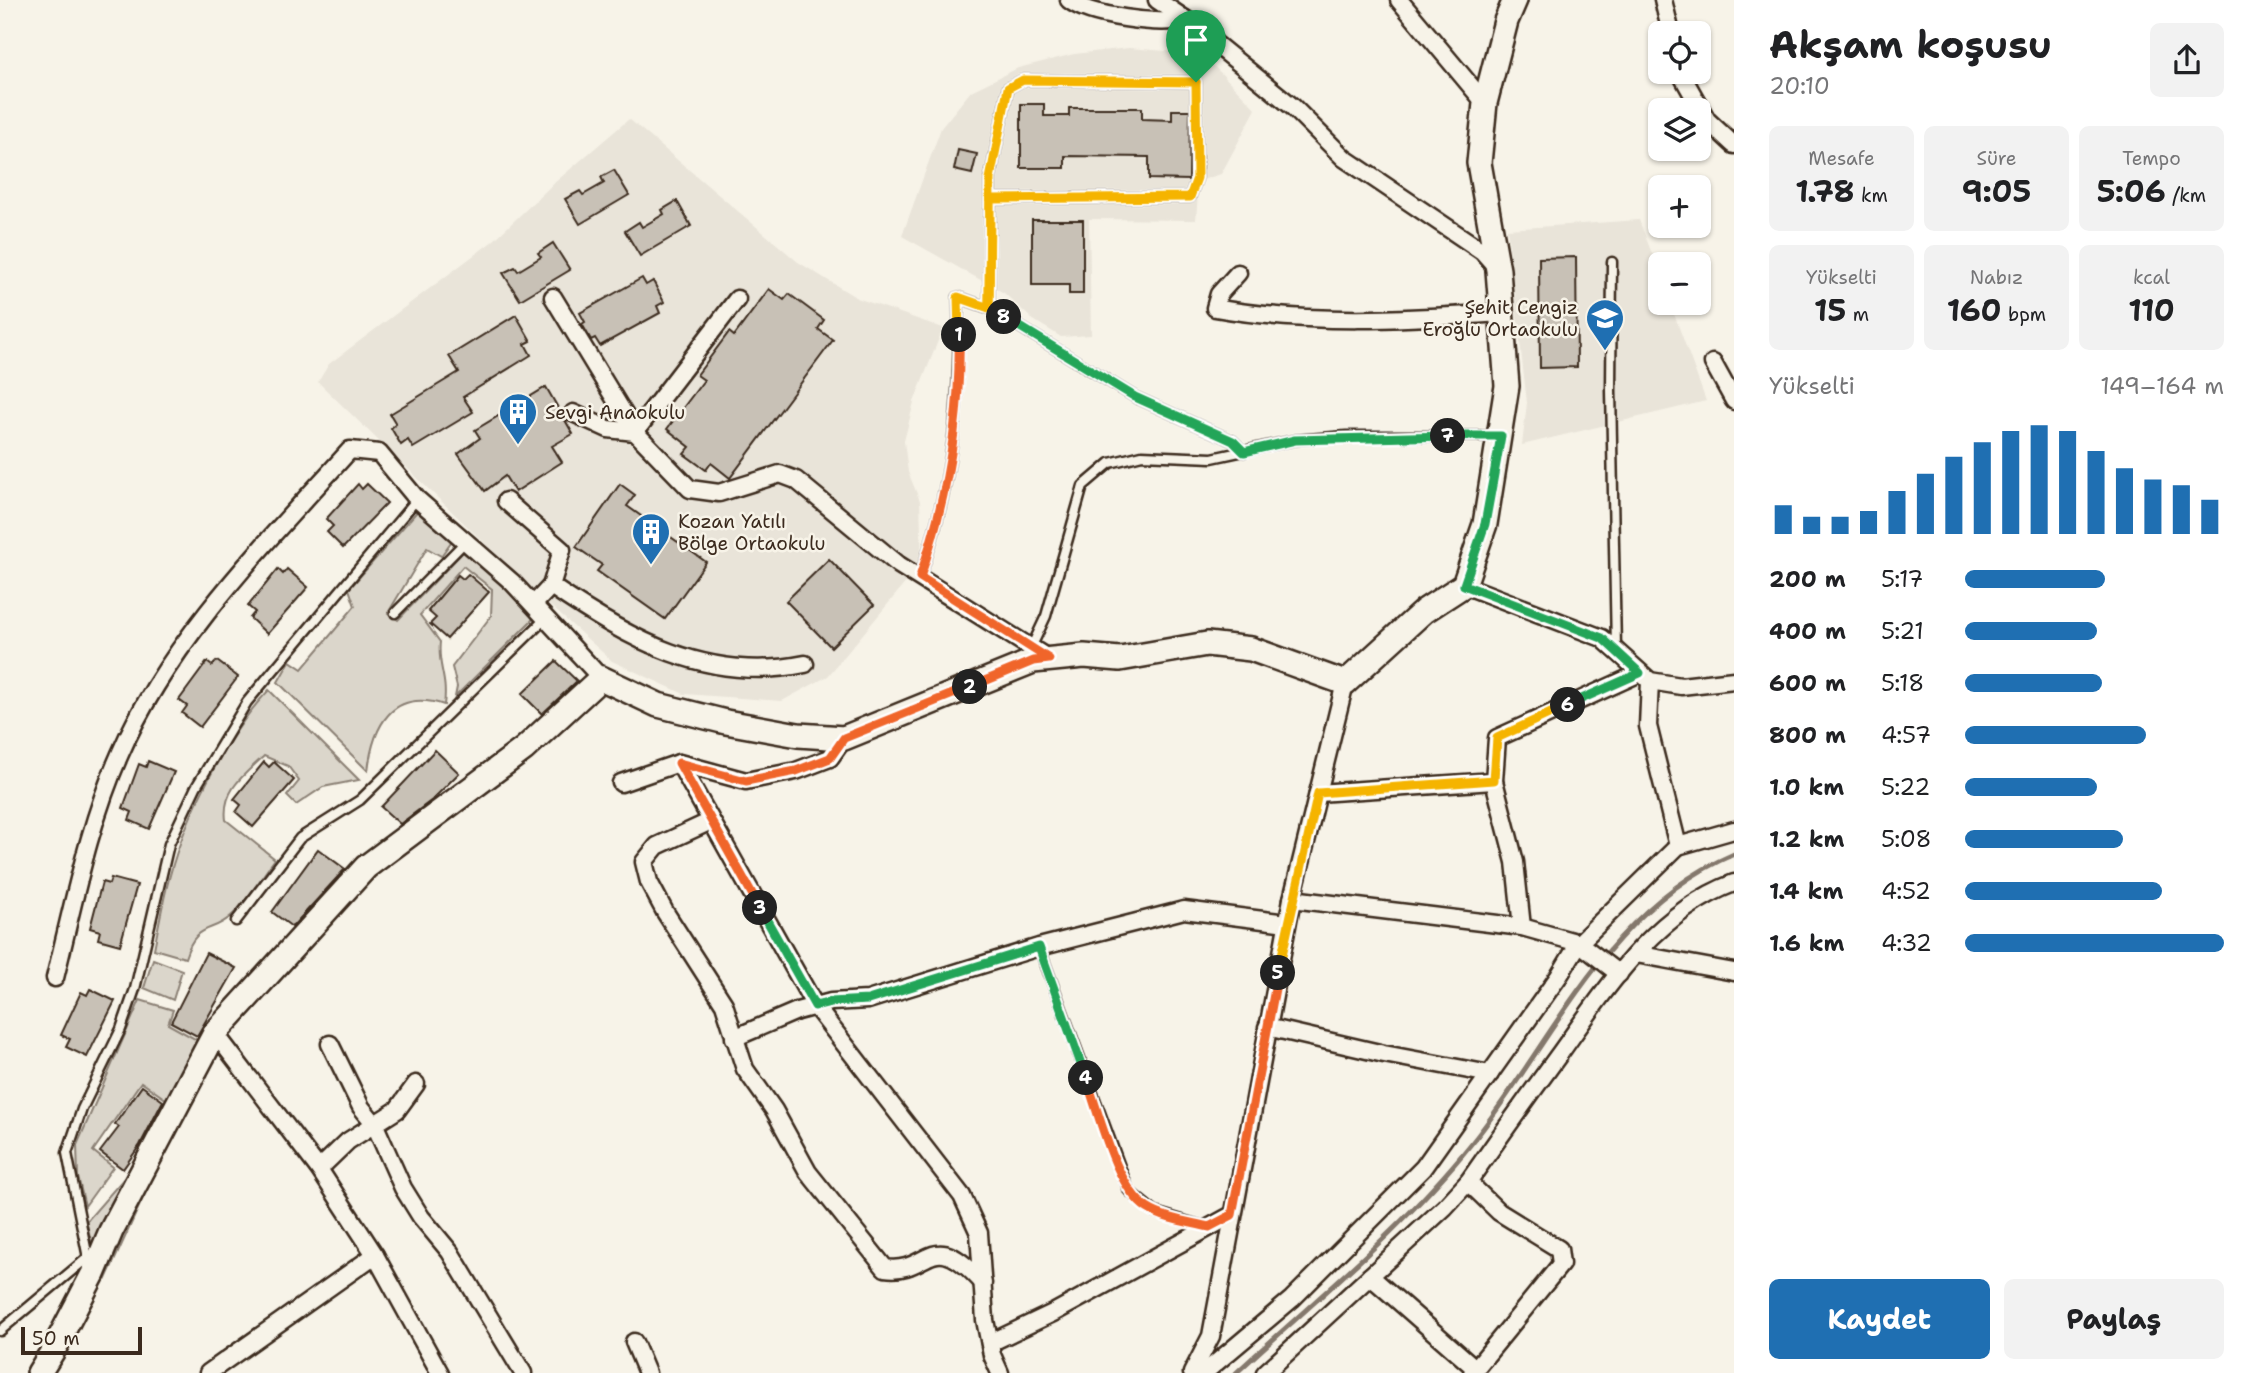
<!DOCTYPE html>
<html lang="tr">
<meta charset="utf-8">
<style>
body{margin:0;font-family:"Shantell Sans",sans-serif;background:#f2f2f2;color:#202124;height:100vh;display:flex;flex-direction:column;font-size:26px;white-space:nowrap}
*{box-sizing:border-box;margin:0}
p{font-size:23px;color:#757577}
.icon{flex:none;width:38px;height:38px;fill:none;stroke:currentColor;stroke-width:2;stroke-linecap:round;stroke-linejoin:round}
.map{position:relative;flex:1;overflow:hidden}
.details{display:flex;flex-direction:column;background:#fff;width:525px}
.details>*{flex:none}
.tools{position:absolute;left:1648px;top:21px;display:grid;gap:14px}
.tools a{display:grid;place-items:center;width:63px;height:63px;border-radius:10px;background:#fff;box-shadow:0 2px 5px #0004;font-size:35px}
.scale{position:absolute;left:21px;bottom:18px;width:121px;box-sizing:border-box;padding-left:7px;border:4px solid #3b2a1e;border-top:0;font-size:19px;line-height:24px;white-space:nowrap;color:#3b2a1e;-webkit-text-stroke:5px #f7f3e8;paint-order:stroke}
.pin{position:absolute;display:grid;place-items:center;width:60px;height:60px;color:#fff;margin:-72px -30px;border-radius:50% 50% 50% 0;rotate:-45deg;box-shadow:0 0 7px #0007}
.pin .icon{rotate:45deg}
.km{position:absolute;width:35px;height:35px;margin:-18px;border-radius:50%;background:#222;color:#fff;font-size:19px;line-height:35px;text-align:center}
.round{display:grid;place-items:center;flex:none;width:74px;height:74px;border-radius:10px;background:#f2f2f2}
.summary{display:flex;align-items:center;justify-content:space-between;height:119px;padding:0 35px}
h1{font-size:38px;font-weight:700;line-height:52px}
.metrics{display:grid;grid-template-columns:repeat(3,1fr);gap:10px;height:119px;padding:7px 35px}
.metrics div{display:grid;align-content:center;border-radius:10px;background:#f2f2f2;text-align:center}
.metrics b{font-size:30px;font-weight:700}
.metrics small{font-size:19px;font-weight:400}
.metrics p{font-size:19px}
.chart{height:196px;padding:14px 35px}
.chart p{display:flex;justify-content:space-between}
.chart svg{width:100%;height:126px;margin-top:7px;stroke:#1f6fb2;stroke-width:6}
.primary-button{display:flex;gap:14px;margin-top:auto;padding:14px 35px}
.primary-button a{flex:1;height:80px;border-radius:10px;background:#1f6fb2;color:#fff;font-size:28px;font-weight:700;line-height:80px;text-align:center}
.primary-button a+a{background:#f2f2f2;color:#202124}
ul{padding:0 35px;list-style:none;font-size:23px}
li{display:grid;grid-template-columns:112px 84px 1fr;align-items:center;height:52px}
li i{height:18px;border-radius:9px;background:#1f6fb2}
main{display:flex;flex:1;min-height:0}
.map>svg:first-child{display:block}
.built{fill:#e9e4d9}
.green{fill:#dbd6cb;stroke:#8b8074;stroke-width:2}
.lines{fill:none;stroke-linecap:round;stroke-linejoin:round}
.stream{stroke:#84786c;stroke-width:5}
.building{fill:#c8c1b6;stroke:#3b2a1e;stroke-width:2}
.lane-casing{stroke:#3b2a1e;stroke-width:13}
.street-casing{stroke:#3b2a1e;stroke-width:21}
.secondary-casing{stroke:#3b2a1e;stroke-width:28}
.lane{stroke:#f7f3e8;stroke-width:8}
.street{stroke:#f7f3e8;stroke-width:16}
.secondary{stroke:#f7f3e8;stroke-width:23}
.split-1-casing{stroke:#fff;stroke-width:14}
.split-2-casing{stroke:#fff;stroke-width:14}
.split-3-casing{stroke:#fff;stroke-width:14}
.split-4-casing{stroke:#fff;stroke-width:14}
.split-5-casing{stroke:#fff;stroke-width:14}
.split-6-casing{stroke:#fff;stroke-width:14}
.split-7-casing{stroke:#fff;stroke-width:14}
.split-8-casing{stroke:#fff;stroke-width:14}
.split-9-casing{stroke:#fff;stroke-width:14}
.split-1{stroke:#f5b400;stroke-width:9}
.split-2{stroke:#f0652b;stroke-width:9}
.split-3{stroke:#f0652b;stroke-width:9}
.split-4{stroke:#22a559;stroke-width:9}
.split-5{stroke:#f0652b;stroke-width:9}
.split-6{stroke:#f5b400;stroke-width:9}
.split-7{stroke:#22a559;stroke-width:9}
.split-8{stroke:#22a559;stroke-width:9}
.split-9{stroke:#f5b400;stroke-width:9}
.labels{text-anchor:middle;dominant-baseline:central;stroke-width:5;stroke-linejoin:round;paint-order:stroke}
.poi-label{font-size:19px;fill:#3b2a1e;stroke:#f7f3e8;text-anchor:start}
</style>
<main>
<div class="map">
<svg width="1734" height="1373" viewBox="0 0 1734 1373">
<rect width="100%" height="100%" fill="#f7f3e8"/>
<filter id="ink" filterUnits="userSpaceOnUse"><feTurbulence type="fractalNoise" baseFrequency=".0143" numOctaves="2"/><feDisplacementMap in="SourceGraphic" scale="14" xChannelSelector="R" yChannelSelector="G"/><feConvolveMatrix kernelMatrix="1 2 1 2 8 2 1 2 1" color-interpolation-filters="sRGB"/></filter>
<g filter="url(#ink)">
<g class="built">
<polygon points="1129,48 1178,52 1209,61 1256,109 1221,174 1199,181 1196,220 1089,219 1091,335 1061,337 1032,319 1004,293 902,236 941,128 971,91 1018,68 1074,54"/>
<polygon points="629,119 798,262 857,298 943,328 914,402 904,441 908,472 920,501 922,563 828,676 782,701 684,694 612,661 534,591 318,382 329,364 493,241 553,184"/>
<polygon points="1639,220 1661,277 1661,303 1670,303 1706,401 1522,445 1527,403 1507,229"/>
</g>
<g class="green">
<path d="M420,508l28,27 3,7 -10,14 -14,-8 -39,65 10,7 65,-68 55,43 15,24 -78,78 2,-10 -5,-20 39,-51 1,-27 -29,-23 -43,49 20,27c-3,24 8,35 4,63 -52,-17 -71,21 -76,66l-90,-89 12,-21 12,8 53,-63 -6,-17z"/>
<path d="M269,690l90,90 -36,7 -27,18 -9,-9 12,-15 -11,-15 -24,-10c-20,19 -42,34 -38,64l49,39c-14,18 -27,42 -44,57 -19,18 -34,5 -46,42l-31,-9c5,-25 9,-50 16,-74 15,-57 58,-143 99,-185z"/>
<polygon points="153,959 182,970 173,1000 144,988"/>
<polygon points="140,1000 173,1010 168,1024 206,1045 180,1109 141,1082 93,1151 113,1167 85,1206 78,1177 77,1145"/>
<polygon points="138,1162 152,1178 106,1279 96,1259 86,1222"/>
</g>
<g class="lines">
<path class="stream" d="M1236,1373c80,-74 167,-144 235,-229 83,-103 134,-235 263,-290"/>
</g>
<g class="building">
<polygon points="1021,104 1044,104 1044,116 1069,116 1069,108 1142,108 1142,119 1172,120 1172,110 1190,110 1189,180 1149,179 1149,157 1065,156 1065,168 1021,168"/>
<polygon points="958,150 977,154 972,174 954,170"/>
<polygon points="614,170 629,195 580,224 565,199 580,191 583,195 604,183 601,177"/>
<polygon points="677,201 691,226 640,256 625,231 639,222 642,227 664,214 662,210"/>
<polygon points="1032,220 1083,220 1083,294 1069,294 1069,285 1032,285"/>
<polygon points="553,243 570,270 520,300 503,273 515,267 518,271 541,257 538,253"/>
<polygon points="1576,257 1577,367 1540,368 1539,258"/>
<polygon points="642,278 646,285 653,281 664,302 657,306 660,313 600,346 595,338 591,340 582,324 585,322 580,313"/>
<polygon points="769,289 784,300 789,294 824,320 818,329 833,340 730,478 711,463 706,470 684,454 690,447 667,429 704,380 697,375 729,332 734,336"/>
<polygon points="516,315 531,341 525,344 531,355 463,397 473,412 413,448 408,440 401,445 391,428 396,424 390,414 459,372 449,356"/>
<polygon points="546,387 573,434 552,446 562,462 515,492 505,476 485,491 458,454 480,438 475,430"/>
<polygon points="358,484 362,489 367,484 387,503 343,548 327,532 333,526 326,519"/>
<polygon points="620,484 635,495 627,506 706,562 665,619 597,571 602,565 576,547"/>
<polygon points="829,559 874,605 831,647 786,601"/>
<polygon points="278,569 283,574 287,569 308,587 267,634 250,618 255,612 248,606"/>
<polygon points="468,574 489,592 447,639 430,624 436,618 428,611 458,575 463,579"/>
<polygon points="217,661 238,677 200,727 182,713 187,706 179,700 207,662 212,666"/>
<polygon points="556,661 577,681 542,714 522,694"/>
<polygon points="435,750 459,773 432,800 400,824 381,807"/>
<polygon points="148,761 174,772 149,829 129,820 132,812 123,808 139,764 146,767"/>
<polygon points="264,762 269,767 274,762 294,780 253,827 236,812 241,805 234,799"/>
<polygon points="318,849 345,869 292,927 272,912"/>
<polygon points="111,878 137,885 120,945 98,939 100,931 90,928 102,882 109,884"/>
<polygon points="206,953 236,968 197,1036 171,1022"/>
<polygon points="90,989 115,1001 87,1057 66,1047 70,1039 61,1035 81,992 87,995"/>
<polygon points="142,1086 163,1101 140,1145 123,1169 100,1152 119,1127 115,1124"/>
</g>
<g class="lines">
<defs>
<g id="lane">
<polyline points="1612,262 1611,390 1616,649"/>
<polyline points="989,308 990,199 1190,197 1197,178 1196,82 1023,80 1008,88 990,179 990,199"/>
<path d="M920,577c34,-99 41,-176 38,-280l31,11 146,89 98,44 11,11"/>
<polyline points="395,613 466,541"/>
<polyline points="1031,648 1046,616 1083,486 1110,463 1142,455 1212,458 1295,440 1346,436 1495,436"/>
<polyline points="236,921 300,838 360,800 547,617"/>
<polyline points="1039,947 1129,1191 1155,1212 1206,1227"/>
<polyline points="90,1268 67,1153 82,1109 121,1029 135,989 169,844 196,787 247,702 417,499"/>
<polyline points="0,1331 86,1259"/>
</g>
<g id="street">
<path d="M1069,0c20,16 91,26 116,19l108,88 51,51 138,93 16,18"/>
<polyline points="1157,0 1185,19"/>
<polyline points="1399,0 1485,103"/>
<polyline points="1663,0 1671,33"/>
<polyline points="1680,72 1707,120 1734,145"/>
<path d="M1238,273l-19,21 -4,14c95,17 191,11 287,5"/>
<polyline points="553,297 635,432 690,489 719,493 780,474 796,480 899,565 1049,659"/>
<polyline points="1713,363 1734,401"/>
<polyline points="573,413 608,429 635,432 737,299"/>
<polyline points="506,501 562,550 551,586"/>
<polyline points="1464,585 1602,638 1650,681 1681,686 1734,680"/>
<path d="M534,604l17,-18c77,53 157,98 254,78"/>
<polyline points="1650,681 1648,726 1678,846"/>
<polyline points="679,763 815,1006 962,1196 979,1233 985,1320 992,1355 1000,1373"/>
<polyline points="621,783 679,763 746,781 796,771 830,758 844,738"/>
<polyline points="1318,793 1494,781"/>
<path d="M711,821l-54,25 -13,16 5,20 16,30 59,92 21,65 29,41 34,62 77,96c46,7 44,-45 98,15"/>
<polyline points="1292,899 1522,927 1579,943 1619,974"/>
<polyline points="1522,927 1515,862 1494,781 1497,738 1640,673"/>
<polyline points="1636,954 1734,972"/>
<path d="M55,978c19,-76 33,-152 65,-224 49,-114 148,-213 230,-304l29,3 38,46 95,83 89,96"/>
<polyline points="1267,1027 1384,1054 1490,1074"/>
<polyline points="215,1033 319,1169 375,1255 440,1373"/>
<polyline points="734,1038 797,1011 831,1002 868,1000 1039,947 1184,910 1287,923"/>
<polyline points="330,1044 361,1107 374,1123 403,1188 421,1217 450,1252 523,1373"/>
<polyline points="319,1169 348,1141 397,1110 416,1084"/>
<polyline points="1468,1182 1499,1212 1559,1249 1561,1264 1472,1373"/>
<polyline points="1370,1276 1476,1369"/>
<polyline points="634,1342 647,1373"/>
<polyline points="990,1343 1055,1312 1232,1215"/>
<polyline points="208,1373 375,1255"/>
<polyline points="1192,1373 1211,1336 1292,899 1345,683"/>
<polyline points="1204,1373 1292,1299 1423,1168 1559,976 1579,943 1678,846 1734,830"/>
<path d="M1265,1373l180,-166 23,-25c30,-43 60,-85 90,-126 48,-67 96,-143 176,-173"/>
</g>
<polyline id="secondary" points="39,1373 54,1349 93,1274 111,1231 215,1033 366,867 524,749 601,678 658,705 726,722 798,735 844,738 1033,661 1084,656 1120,659 1207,644 1251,649 1345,683 1424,611 1464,585 1485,524 1507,386 1498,270 1479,163 1485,103 1506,21 1515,0"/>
</defs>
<use href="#lane" class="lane-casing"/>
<use href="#street" class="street-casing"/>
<use href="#secondary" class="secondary-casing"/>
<use href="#lane" class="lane"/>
<use href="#street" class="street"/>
<use href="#secondary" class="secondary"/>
</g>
</g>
<g class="lines" filter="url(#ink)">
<defs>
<polyline id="split-1" points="959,335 958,297 989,308 990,179 1008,88 1023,80 1196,82"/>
<path id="split-2" d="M959,335c2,84 -12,163 -39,242l129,82 -16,2 -63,26"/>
<polyline id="split-3" points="760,908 679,763 746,781 796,771 830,758 844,738 970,687"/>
<polyline id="split-4" points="760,908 815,1006 831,1002 868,1000 1039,947 1086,1078"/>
<path id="split-5" d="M1086,1078c13,35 30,110 61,130 17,11 42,14 62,19l23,-12 46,-242"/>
<polyline id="split-6" points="1278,973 1318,793 1494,780 1497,738 1568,705"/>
<polyline id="split-7" points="1448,436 1501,436 1485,524 1464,585 1602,638 1640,673 1568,705"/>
<polyline id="split-8" points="1004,317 1135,397 1233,441 1244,452 1295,440 1448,436"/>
<polyline id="split-9" points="1004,317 989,308 990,199 1190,197 1197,178 1196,82"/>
</defs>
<use href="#split-1" class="split-1-casing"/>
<use href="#split-2" class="split-2-casing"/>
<use href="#split-3" class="split-3-casing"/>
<use href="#split-4" class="split-4-casing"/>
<use href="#split-5" class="split-5-casing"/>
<use href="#split-6" class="split-6-casing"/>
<use href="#split-7" class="split-7-casing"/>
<use href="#split-8" class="split-8-casing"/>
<use href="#split-9" class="split-9-casing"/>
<use href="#split-1" class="split-1"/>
<use href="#split-2" class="split-2"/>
<use href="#split-3" class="split-3"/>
<use href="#split-4" class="split-4"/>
<use href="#split-5" class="split-5"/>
<use href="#split-6" class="split-6"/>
<use href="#split-7" class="split-7"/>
<use href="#split-8" class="split-8"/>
<use href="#split-9" class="split-9"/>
</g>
<defs>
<symbol id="school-pin" viewBox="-11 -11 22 30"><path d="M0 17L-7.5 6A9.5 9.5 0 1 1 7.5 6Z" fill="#1f6fb2" stroke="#f7f3e8"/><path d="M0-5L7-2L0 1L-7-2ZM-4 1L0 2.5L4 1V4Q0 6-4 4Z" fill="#fff"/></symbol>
<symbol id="building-pin" viewBox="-11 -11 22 30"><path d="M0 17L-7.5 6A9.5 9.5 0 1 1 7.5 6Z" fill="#1f6fb2" stroke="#f7f3e8"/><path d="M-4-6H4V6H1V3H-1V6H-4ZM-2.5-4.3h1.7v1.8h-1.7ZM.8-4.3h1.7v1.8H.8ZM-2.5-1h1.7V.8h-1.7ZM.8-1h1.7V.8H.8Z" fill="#fff"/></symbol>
</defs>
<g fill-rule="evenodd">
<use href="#school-pin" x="1583" y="296" width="44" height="60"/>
<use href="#building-pin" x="496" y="390" width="44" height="60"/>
<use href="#building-pin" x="629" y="510" width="44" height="60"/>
</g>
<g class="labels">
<g class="poi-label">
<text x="1578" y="307" text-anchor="end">Şehit Cengiz<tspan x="1578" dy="22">Eroğlu Ortaokulu</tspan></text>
<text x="545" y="412">Sevgi Anaokulu</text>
<text x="678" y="521">Kozan Yatılı<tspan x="678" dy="22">Bölge Ortaokulu</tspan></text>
</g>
</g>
</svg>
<div class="tools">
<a><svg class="icon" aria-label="locate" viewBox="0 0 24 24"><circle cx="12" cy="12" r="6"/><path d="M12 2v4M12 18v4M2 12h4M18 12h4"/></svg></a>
<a><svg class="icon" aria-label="layers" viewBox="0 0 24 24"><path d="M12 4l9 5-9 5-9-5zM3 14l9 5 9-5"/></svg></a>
<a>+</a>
<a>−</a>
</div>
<div class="scale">50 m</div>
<div class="pin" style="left:1196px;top:82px;background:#1e9e55"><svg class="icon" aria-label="arrive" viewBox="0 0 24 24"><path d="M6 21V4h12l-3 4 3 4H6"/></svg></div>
<b class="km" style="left:959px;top:335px">1</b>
<b class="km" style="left:970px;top:687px">2</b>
<b class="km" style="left:760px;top:908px">3</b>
<b class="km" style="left:1086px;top:1078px">4</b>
<b class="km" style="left:1278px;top:973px">5</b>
<b class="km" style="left:1568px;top:705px">6</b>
<b class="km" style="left:1448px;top:436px">7</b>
<b class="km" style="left:1004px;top:317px">8</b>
</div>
<section class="details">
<div class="summary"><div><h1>Akşam koşusu</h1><p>20:10</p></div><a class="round"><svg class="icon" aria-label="share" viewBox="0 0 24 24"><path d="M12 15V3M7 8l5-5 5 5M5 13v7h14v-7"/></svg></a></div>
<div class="metrics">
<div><p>Mesafe</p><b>1.78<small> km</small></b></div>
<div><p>Süre</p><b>9:05</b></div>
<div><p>Tempo</p><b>5:06<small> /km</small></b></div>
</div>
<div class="metrics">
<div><p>Yükselti</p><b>15<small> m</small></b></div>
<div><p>Nabız</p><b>160<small> bpm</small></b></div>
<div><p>kcal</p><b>110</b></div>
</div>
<div class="chart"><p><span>Yükselti</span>149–164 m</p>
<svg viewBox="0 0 160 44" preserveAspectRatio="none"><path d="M5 44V34M15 44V38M25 44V38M35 44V36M45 44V29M55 44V23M65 44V17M75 44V12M85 44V8M95 44V6M105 44V8M115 44V15M125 44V21M135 44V25M145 44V27M155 44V32"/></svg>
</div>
<ul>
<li><b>200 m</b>5:17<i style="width:54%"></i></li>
<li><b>400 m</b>5:21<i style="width:51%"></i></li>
<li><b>600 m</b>5:18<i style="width:53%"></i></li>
<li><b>800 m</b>4:57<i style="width:70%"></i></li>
<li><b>1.0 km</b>5:22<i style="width:51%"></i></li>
<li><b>1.2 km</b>5:08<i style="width:61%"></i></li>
<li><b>1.4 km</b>4:52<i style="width:76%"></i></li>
<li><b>1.6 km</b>4:32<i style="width:100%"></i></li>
</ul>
<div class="primary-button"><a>Kaydet</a><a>Paylaş</a></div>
</section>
</main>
